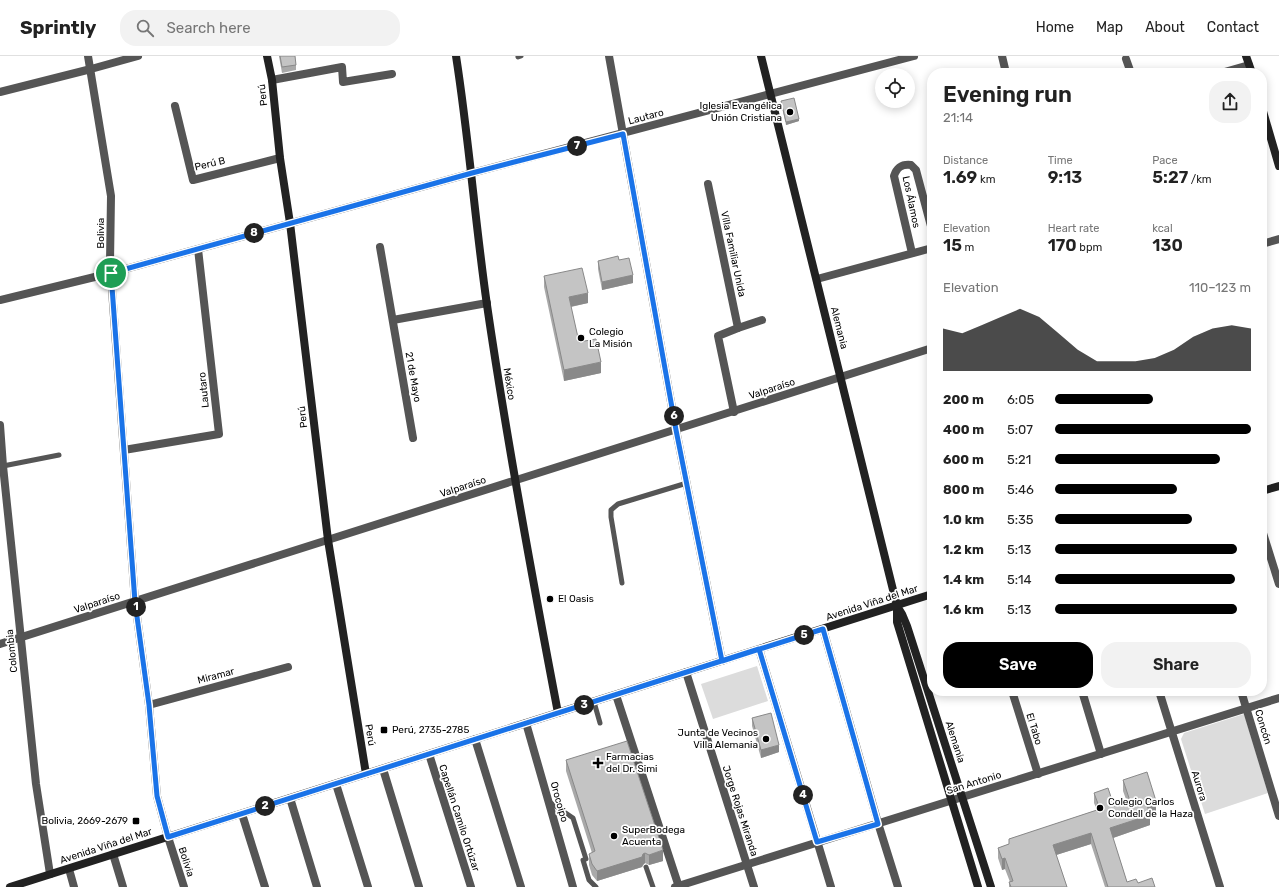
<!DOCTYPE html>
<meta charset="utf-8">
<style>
body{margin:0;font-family:Rubik,sans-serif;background:#f2f2f2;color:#222;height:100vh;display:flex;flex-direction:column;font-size:15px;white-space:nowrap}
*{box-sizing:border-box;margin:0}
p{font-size:13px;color:#767676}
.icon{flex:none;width:22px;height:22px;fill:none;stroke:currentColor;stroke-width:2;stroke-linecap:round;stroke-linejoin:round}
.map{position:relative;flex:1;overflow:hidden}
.panel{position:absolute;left:927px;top:12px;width:340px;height:628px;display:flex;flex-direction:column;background:#fff;border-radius:16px;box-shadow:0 2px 10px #0003}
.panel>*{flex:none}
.controls{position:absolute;left:875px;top:12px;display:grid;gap:8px}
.controls a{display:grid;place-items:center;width:40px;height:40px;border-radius:50%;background:#fff;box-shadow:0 2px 10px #0003;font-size:20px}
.pin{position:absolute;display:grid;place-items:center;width:34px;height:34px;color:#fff;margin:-17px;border:2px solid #fff;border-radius:50%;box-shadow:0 1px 4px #0007}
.km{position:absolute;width:20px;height:20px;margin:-10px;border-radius:50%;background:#222;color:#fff;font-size:11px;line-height:20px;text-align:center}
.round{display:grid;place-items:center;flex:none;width:42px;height:42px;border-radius:16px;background:#f2f2f2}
.head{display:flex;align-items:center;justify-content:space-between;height:68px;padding:0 16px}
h1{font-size:22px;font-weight:600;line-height:30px}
.stats{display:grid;grid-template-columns:repeat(3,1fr);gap:6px;height:68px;padding:4px 16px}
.stats div{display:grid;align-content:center}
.stats b{font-size:17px;font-weight:600}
.stats small{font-size:11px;font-weight:400}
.stats p{font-size:11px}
.chart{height:112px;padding:8px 16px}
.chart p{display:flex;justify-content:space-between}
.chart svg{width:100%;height:72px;margin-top:4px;fill:#000;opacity:.7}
.action{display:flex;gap:8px;margin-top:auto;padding:8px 16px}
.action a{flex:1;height:46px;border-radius:16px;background:#000;color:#fff;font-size:16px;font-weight:600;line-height:46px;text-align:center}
.action a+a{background:#f2f2f2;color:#222}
ul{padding:0 16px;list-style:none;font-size:13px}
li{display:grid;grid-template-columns:64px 48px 1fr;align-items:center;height:30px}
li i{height:10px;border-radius:5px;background:#000}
header{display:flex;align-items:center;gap:24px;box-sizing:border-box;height:56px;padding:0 20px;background:#fff;border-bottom:1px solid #e0e0e0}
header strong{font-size:19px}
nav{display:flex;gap:22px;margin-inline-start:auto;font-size:14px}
.search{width:280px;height:36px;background:#f2f2f2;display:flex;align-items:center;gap:10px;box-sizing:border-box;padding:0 14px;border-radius:16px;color:#767676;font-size:15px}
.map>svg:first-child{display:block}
.green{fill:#dcdcdc}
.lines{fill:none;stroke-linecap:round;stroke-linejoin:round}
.lane{stroke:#555;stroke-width:5}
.street{stroke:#555;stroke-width:8}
.secondary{stroke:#222;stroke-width:8}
.wall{fill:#a9a9a9}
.shaded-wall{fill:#898989}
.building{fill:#c4c4c4;stroke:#898989}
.route-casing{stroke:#fff;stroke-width:8}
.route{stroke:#1a73e8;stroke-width:5}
.poi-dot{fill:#000;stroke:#fff;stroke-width:1.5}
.labels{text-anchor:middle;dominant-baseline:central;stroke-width:3.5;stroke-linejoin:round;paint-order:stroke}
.street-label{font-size:10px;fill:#000;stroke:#fff}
.poi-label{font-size:10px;fill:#000;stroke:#fff;text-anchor:start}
</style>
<header>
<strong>Sprintly</strong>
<div class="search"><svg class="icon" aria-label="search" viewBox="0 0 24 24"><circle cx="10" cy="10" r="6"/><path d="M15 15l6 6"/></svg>Search here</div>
<nav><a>Home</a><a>Map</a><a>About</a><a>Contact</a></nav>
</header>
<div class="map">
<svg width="1279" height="831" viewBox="0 0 1279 831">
<rect width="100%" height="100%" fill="#fff"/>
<g class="green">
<polygon points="757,610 768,645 713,663 701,628"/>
<polygon points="1244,658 1268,737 1205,758 1181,683 1184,677"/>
</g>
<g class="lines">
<g class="lane">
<polyline points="518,1 521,0"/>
<polyline points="3,410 59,399"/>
<polyline points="622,527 611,461 611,454 618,448 687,427"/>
<polyline points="594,646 600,667"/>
<polyline points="548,745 573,762 586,803 583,804 589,824 596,831"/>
<polyline points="646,811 653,831"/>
</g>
<g class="street">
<polyline points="88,0 111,140 110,207 135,546 149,649 157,740 168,781 184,831"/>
<polyline points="609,0 676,374 722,605"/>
<polyline points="1002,0 1006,17"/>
<polyline points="1126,3 1131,17"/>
<polyline points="1221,17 1249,9"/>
<polyline points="272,24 342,11 343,26 392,18"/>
<polyline points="0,36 91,13 138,0"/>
<polyline points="175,50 193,124 280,102"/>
<polyline points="708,128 738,272 718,280 734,356"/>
<polyline points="1262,188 1279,183"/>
<polyline points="380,191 413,382"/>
<path d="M912,197l-18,-77c3,-9 8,-12 17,-11l5,5 16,60"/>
<polyline points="817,223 932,192"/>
<polyline points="0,244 111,217 472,117 914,0"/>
<polyline points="393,264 487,247"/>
<polyline points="738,272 762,264"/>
<polyline points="0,369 3,410 36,728 50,818"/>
<polyline points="124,394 219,378 198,193"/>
<polyline points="1262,474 1279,528"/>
<polyline points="823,573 878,767 898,831"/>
<polyline points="0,588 932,292"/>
<polyline points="759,593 831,831"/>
<polyline points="686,616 754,831"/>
<polyline points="1012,635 1038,718"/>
<polyline points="1082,635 1101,698"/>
<polyline points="1159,635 1220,831"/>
<polyline points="1241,635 1279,760"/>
<polyline points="616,639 679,831"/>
<polyline points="149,649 288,611"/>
<polyline points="526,667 573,831"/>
<polyline points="475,683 521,831"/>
<polyline points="429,698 471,831"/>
<polyline points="383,713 419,831"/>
<polyline points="336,728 368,831"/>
<polyline points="290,742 317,831"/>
<polyline points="242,758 265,831"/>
<polyline points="113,798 123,831"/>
<polyline points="69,813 74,831"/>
<polyline points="675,831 1279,642"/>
</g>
<g class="secondary">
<polyline points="267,0 272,24 280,102 290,167 328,484 366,718"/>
<path d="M456,0c13,83 19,166 31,249 20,137 45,272 71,408"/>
<polyline points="761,0 897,550 897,566 978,831"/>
<polyline points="1246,0 1252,17"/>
<polyline points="1262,52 1279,110"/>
<polyline points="1262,435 1279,430"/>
<polyline points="897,550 902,558 907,570 991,831"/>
<polyline points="10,831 932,538"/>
</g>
</g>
<g class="wall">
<polygon points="279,0 295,0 296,9 296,14 282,17"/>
<polygon points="781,45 799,65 786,69 781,47"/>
<polygon points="619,204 633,227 602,234 598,213 598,205"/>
<polygon points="544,220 588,247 571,251 579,286 601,317 564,325 544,231"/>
<polygon points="752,662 779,696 761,702 752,670"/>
<polygon points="566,704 663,805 649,809 645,807 643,809 642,811 597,825 592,819 589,809 589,798 592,797 566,715"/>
<polygon points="1123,724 1156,756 1150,758 1150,769 1113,782 1127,826 1138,827 1155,831 1105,831 1091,788 1056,799 1067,831 1009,831 1009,826 1010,826 1005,813 1002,814 998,802 998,792 1009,788 1009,783 1097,754 1094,747 1094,737 1114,750 1127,746 1123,735"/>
</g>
<g class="shaded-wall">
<polygon points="799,63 799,65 786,69 786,66"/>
<polygon points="633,219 633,227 602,234 602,226"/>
<polygon points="588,237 588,247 569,251 569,241"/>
<polygon points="601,306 601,317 564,325 564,314"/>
<polygon points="779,689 779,696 761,702 761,694"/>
<polygon points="1156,745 1156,756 1147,759 1147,749"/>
<polygon points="1150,759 1150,769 1110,783 1110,772"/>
<polygon points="1091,777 1091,788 1053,800 1053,789"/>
<polygon points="663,794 663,805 649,809 649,799"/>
<polygon points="645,797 645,807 643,809 642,811 597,825 597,815 643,798"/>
<polygon points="1005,802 1005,813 1002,814 1002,803"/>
</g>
<g class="building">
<polygon points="280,0 295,0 296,9 282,11"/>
<polygon points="794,42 799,63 786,66 781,45"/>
<polygon points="618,200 619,204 629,202 633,219 602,226 598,205"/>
<polygon points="582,212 588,237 569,241 579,286 596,283 601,306 564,314 544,220"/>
<polygon points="771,657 779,689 761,694 752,662"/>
<polygon points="627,685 663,794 649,799 645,797 643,798 642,801 597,815 592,808 589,798 595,795 566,704"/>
<polygon points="1147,716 1156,745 1147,749 1150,759 1110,772 1127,826 1136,823 1138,827 1152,822 1155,831 1108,831 1091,777 1053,789 1067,831 1011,831 1009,826 1013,825 1005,802 1002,803 998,792 1009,788 1009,783 1100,753 1094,737 1108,732 1114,750 1130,745 1123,724"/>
</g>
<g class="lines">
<defs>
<polyline id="route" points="111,217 135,546 149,649 157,740 168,781 759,593 817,786 878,768 823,573 722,605 676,374 623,78 472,117 111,217"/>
</defs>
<use href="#route" class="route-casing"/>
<use href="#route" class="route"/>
</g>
<g class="poi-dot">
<circle cx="790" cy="56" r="4"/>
<circle cx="581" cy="282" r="4"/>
<circle cx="550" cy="543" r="4"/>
<rect x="380" y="670" width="8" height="8" rx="2"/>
<circle cx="766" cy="683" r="4"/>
<path d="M596 701h4v4h4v4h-4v4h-4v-4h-4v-4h4z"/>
<circle cx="1100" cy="752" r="4"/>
<rect x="132" y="761" width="8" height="8" rx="2"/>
<circle cx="614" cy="780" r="4"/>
</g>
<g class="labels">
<g class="street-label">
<text transform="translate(263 39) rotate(-97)">Perú</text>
<text transform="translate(646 61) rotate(-15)">Lautaro</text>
<text transform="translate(210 108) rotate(-13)">Perú B</text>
<text transform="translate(911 146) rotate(78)">Los Álamos</text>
<text transform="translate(101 177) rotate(-90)">Bolivia</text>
<text transform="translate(733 198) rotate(78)">Villa Familiar Unida</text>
<text transform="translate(839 272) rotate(76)">Alemania</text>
<text transform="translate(413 321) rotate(80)">21 de Mayo</text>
<text transform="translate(509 328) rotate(81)">México</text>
<text transform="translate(772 333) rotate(-18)">Valparaíso</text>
<text transform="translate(204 334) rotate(-96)">Lautaro</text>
<text transform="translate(303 361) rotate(-97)">Perú</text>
<text transform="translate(463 431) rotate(-18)">Valparaíso</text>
<text transform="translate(97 547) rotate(-18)">Valparaíso</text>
<text transform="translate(872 547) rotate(-18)">Avenida Viña del Mar</text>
<text transform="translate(12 595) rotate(-96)">Colombia</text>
<text transform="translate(216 620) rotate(-15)">Miramar</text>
<text transform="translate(1263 671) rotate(73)">Concón</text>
<text transform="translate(1034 673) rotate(73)">El Tabo</text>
<text transform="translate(370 679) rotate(81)">Perú</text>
<text transform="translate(955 686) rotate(72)">Alemania</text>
<text transform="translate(974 727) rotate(-17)">San Antonio</text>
<text transform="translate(1199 730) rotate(73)">Aurora</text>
<text transform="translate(559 746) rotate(74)">Orocoipo</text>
<text transform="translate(740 755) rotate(72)">Jorge Rojas Miranda</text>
<text transform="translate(459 762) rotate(72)">Capellán Camilo Ortúzar</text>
<text transform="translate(106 790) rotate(-18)">Avenida Viña del Mar</text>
<text transform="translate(186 806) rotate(72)">Bolivia</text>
</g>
<g class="poi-label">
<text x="782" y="50" text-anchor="end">Iglesia Evangélica<tspan x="782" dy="12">Unión Cristiana</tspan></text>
<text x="589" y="276">Colegio<tspan x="589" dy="12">La Misión</tspan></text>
<text x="558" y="543">El Oasis</text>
<text x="392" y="674">Perú, 2735-2785</text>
<text x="758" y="677" text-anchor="end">Junta de Vecinos<tspan x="758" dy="12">Villa Alemania</tspan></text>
<text x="606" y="701">Farmacias<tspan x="606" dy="12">del Dr. Simi</tspan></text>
<text x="1108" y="746">Colegio Carlos<tspan x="1108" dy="12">Condell de la Haza</tspan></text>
<text x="128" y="765" text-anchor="end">Bolivia, 2669-2679</text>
<text x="622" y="774">SuperBodega<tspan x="622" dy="12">Acuenta</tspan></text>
</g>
</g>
</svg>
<div class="controls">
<a><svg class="icon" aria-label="locate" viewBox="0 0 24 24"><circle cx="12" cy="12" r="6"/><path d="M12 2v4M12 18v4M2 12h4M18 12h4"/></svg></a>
</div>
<div class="pin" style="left:111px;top:217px;background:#1e9e55"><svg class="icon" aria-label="arrive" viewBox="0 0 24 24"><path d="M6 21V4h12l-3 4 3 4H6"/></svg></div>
<b class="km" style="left:136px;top:551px">1</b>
<b class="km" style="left:265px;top:750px">2</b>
<b class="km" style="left:584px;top:649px">3</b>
<b class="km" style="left:803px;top:739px">4</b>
<b class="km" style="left:804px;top:579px">5</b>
<b class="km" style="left:674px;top:360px">6</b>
<b class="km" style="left:577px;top:90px">7</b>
<b class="km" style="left:254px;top:177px">8</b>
<section class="panel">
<div class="head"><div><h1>Evening run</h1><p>21:14</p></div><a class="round"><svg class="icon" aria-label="share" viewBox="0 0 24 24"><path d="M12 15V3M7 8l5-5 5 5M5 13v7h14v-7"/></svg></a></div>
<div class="stats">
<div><p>Distance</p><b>1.69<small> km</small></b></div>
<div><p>Time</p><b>9:13</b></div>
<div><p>Pace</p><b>5:27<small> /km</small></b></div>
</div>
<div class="stats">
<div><p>Elevation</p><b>15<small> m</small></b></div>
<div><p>Heart rate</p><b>170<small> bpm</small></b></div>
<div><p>kcal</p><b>130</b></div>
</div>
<div class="chart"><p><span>Elevation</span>110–123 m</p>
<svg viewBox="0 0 160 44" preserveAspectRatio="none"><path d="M0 44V18L10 21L20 16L30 11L40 6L50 11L60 21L70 31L80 38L90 38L100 38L110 36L120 31L130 23L140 18L150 16L160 18V44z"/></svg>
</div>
<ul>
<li><b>200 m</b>6:05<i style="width:50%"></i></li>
<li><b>400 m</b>5:07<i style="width:100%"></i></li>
<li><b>600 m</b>5:21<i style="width:84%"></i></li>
<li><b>800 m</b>5:46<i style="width:62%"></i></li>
<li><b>1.0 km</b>5:35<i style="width:70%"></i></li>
<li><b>1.2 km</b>5:13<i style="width:93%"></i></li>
<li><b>1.4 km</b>5:14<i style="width:92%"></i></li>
<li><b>1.6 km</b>5:13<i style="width:93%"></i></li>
</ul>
<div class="action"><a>Save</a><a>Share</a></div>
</section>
</div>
